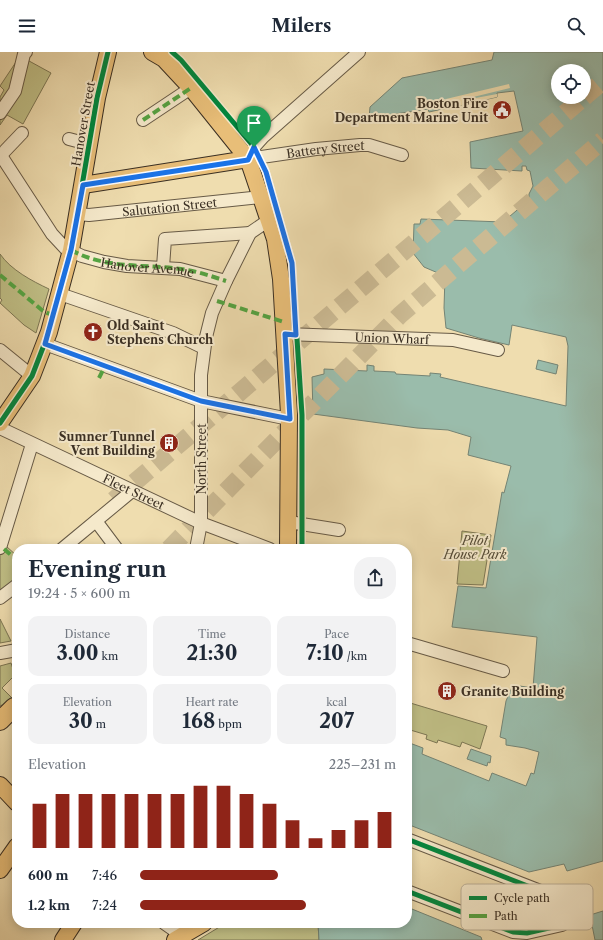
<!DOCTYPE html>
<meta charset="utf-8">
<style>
body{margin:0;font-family:"Libre Caslon Text",serif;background:#f2f2f3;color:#1f2937;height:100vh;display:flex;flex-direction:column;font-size:15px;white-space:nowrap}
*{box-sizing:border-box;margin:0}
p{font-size:13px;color:#747a83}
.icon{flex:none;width:22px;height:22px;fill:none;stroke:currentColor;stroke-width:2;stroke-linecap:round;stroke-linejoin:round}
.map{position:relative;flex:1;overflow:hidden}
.panel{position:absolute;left:12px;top:492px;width:400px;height:384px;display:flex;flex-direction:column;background:#fff;border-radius:16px;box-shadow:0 2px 10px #0003}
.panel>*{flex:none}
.tools{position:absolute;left:551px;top:12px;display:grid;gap:8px}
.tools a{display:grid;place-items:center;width:40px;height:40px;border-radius:50%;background:#fff;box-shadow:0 2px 10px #0003;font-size:20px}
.pin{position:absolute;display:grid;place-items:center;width:34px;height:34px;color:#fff;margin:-41px -17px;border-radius:50% 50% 50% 0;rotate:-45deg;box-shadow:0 0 4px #0007}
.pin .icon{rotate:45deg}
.round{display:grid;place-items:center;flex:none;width:42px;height:42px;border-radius:16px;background:#f2f2f3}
.head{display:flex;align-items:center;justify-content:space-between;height:68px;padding:0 16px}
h1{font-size:22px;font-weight:700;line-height:30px}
.figures{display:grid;grid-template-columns:repeat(3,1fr);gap:6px;height:68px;padding:4px 16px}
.figures div{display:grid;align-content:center;border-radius:10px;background:#f2f2f3;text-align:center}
.figures b{font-size:20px;font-weight:700}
.figures small{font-size:11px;font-weight:400}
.figures p{font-size:11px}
.chart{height:112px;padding:8px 16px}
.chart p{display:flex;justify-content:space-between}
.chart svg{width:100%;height:72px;margin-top:4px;stroke:#8f2418;stroke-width:6}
ul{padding:0 16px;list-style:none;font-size:13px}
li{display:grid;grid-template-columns:64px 48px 1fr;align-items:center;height:30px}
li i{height:10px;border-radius:5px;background:#8f2418}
header{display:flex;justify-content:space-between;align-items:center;height:52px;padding:0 16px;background:#fff;font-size:18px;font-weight:700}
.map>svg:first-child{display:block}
.green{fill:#c0bf86;stroke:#7d7754}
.water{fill:#9abcab;stroke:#748475;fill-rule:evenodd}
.pier{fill:#efddaf}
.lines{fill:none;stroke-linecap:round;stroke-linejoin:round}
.highway-tunnel{stroke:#cbba93;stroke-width:18;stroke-dasharray:18 9;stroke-linecap:butt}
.minor-casing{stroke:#675a46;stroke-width:14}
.major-casing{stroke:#3a2f23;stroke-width:18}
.highway-casing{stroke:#3a2f23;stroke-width:20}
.minor{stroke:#f5e9cb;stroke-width:12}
.major{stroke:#e8be78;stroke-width:16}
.highway{stroke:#e8be78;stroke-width:18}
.quiet{stroke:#54a442;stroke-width:4;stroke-dasharray:8 4;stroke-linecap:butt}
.cycleway-casing{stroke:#f5e9cb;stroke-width:8}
.cycleway{stroke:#00873e;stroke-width:5}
.route-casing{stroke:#fff;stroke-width:8}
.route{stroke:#1a73e8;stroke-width:5}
.labels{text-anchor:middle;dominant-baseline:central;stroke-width:4;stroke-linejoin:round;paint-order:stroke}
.poi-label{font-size:12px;font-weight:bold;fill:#3a2f23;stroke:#f5e9cb;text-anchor:end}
.street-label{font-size:12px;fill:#3a2f23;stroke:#f5e9cb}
.park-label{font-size:12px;font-style:italic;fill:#554c37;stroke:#f5e9cb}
.key{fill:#f5e9cb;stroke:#bdb199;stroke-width:1}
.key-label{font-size:11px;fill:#3a2f23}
</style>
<header><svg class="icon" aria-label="menu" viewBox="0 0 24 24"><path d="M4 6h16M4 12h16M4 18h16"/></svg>Milers<svg class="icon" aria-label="search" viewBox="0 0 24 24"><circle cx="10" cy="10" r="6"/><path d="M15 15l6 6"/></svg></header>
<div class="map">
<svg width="603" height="888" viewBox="0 0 603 888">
<rect width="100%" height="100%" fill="#efddaf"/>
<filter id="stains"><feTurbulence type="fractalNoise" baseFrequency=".005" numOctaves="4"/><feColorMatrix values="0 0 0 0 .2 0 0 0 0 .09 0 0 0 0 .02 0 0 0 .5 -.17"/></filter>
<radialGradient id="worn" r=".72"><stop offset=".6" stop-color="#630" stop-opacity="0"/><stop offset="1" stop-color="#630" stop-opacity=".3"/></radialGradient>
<g class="green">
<polygon points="20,4 51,21 23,72 7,63 0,73 0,45 4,38 0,34"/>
<path d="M0,202c11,16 32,27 49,35l-13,44 -12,-8 -24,-22 2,-3 -2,-2z"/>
<polygon points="462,479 491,483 483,533 457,532"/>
<polygon points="6,494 17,504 17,533 0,546 0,496"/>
<polygon points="0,567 11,589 0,591"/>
<polygon points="11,611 15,623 2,636 13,647 5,655 2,653 0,654 0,614"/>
<polygon points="407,650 487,674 480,697 462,690 460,695 438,688 437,691 426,687 427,683 407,677"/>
<polygon points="226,871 318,871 319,888 198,888"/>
</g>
<g class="water">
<path d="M494,0h109v809l-36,10 -3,-7 -35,8 -122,-48v-82l16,6 -1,6 67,27 3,-8 34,13 5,-13 3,1 5,-22 -14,-4 -19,-3v-6l-6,-2 6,-36 7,-16 20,3 4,-51 -85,-10 6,-41 28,2 16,-96 2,1 7,-27 -43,-11 3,-18 -23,-7 -31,-2 -104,-14 -1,-37 12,-3v-5l43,2v-6l7,1v5l21,1 1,2 34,2v-3l11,1 -1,3 126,29 2,-60 -2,-9 -54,-12 -3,20 -30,-7 -33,-10 -2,-20 1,-32 -21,-9 -11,-14 1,-29h6l1,-5 82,3 26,-22v-6l4,-8 -3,-15 -3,-1 -1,-4h-4v5l-51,-3 -1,-26 53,-11 -9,-40 -17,2v4l-68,15 -1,-3 -59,9 1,-11 32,-29 90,-18zM558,19h26v26h-26z"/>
<polygon points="538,308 558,313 556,322 536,317"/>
<polygon points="471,697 491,704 490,711 488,710 487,714 467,707"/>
<polygon points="407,855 481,885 482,888 319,888 318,871 335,871 343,875 344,871 407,871"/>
<polygon points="603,859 603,888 595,888 590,863"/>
</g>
<polygon class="pier" points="509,32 510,36 465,47 465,48 497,42 497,45 453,55 452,50 447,50 446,47"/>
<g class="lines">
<g class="highway-tunnel">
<polyline points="584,45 603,29"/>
<polyline points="114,448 584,45"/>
<polyline points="169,497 400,263 603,88"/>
</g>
<defs>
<g id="minor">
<polyline points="0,61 15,39 24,2 26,0"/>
<polyline points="143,68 191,36"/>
<polyline points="69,87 88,92"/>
<path id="s1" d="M0,102l52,80 13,14 17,8 22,6 23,4 53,3 46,12"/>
<polyline points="1,103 22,81"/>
<path id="s2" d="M248,107l68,-10 44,-4h9l33,10"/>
<polyline points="248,107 254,95 263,85 359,0"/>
<path id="s3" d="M78,162l11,1 172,-18"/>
<polyline points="163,215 165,187 250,181"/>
<polyline points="60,242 173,281 204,296"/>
<path id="s4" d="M285,282l168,6 45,10"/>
<polyline points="45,292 201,349 289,367"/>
<polyline points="0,298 32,324"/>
<path id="s5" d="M0,376l201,95 69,26"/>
<polyline points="96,469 117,497"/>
<polyline points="289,470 339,478"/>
<polyline points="0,496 32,392"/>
<polyline points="62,497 132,439"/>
<polyline points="196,497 201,471 201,323 206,285 212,261 226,229 250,181 269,168"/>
<polyline points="0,546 17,533"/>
<polyline points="407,591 503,619"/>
<polyline points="0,601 17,598"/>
<polyline points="407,787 556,845 562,873 527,881 513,880 407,839"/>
<polyline points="164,871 174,878 180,885"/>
</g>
<g id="major">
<polyline points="152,0 164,7 191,36 248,107 275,187 281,227 289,362 288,497"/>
<polyline points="83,133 248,107"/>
<polyline points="0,371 32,324 49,280 71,198 97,46 108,0"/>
<polyline points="0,733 17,751"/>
<polyline points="0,818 17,794"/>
<polyline points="63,888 74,871"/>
<polyline points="175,888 204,871"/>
</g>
<polyline id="highway" points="0,669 14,655"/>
</defs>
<use href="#minor" class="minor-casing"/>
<use href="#major" class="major-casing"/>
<use href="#highway" class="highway-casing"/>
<use href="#minor" class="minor"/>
<use href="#major" class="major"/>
<use href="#highway" class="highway"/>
<g class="quiet">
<polyline points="143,68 191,36"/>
<path d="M71,198c34,19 72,14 110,19 15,2 30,7 45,12"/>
<polyline points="0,223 43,259 54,264"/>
<polyline points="217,249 284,270"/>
<polyline points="99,326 105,314"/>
<polyline points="4,497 17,508"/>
</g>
<defs>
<g id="cycleway">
<polyline points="172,0 181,8 254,95 265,117 292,211 302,363 302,497"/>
<polyline points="0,371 32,324 49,280 71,198 97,46 108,0"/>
<polyline points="407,787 556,845 562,873 527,881 513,880 407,839"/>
</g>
</defs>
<use href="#cycleway" class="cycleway-casing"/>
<use href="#cycleway" class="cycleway"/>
</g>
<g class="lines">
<defs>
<polygon id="route" points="254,95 266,120 292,211 296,283 285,282 290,367 201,349 45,292 71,198 83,133 248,108"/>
</defs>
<use href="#route" class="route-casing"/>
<use href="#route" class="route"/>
</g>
<defs>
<symbol id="civic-disc" viewBox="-11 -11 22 22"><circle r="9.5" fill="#8f2418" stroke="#f5e9cb"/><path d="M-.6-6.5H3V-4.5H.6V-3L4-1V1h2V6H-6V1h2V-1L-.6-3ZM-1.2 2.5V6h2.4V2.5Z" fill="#fff"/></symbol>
<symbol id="church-disc" viewBox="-11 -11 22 22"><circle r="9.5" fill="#8f2418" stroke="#f5e9cb"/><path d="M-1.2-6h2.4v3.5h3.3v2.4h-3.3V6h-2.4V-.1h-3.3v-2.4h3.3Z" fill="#fff"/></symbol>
<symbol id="building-disc" viewBox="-11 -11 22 22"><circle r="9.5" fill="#8f2418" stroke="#f5e9cb"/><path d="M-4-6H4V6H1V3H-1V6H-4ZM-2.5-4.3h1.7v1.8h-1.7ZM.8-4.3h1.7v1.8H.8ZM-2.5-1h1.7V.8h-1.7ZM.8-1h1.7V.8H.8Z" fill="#fff"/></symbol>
</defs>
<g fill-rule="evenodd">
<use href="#civic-disc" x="491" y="47" width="22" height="22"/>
<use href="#church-disc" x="82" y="269" width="22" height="22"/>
<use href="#building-disc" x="158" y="380" width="22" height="22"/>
<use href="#building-disc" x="436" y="628" width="22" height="22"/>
</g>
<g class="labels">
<g class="poi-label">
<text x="488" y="51">Boston Fire<tspan x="488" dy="14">Department Marine Unit</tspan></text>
<text x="107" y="273" text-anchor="start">Old Saint<tspan x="107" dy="14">Stephens Church</tspan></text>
<text x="155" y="384">Sumner Tunnel<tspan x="155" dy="14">Vent Building</tspan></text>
<text x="461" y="639" text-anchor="start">Granite Building</text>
</g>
<g class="street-label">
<text transform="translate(83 72) rotate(-80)">Hanover Street</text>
<text stroke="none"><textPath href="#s2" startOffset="78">Battery Street</textPath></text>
<text stroke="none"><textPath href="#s3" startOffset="92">Salutation Street</textPath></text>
<text stroke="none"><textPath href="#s1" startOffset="200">Hanover Avenue</textPath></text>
<text stroke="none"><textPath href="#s4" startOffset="107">Union Wharf</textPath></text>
<text transform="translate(201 407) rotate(-90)">North Street</text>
<text stroke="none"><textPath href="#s5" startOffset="148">Fleet Street</textPath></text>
</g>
<g class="park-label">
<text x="475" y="488">Pilot<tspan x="475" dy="14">House Park</tspan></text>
</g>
</g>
<rect x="461" y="832" width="132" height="46" rx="6" class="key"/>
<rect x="469" y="844" width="18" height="4" fill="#00873e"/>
<rect x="469" y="862" width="18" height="4" fill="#54a442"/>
<g class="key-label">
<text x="494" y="850">Cycle path</text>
<text x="494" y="868">Path</text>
</g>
<rect width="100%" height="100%" filter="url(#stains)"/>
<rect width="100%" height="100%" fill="url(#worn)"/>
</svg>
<div class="tools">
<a><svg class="icon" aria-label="locate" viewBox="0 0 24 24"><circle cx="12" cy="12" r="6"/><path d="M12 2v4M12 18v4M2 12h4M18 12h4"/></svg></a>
</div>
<div class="pin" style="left:254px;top:95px;background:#1e9e55"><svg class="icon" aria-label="arrive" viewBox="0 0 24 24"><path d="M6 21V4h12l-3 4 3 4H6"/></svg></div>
<section class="panel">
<div class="head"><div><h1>Evening run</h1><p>19:24 · 5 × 600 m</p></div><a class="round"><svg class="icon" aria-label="share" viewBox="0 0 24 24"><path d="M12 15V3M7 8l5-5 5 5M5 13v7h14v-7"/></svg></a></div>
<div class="figures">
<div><p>Distance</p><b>3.00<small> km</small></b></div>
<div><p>Time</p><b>21:30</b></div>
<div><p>Pace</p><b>7:10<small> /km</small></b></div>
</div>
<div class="figures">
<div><p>Elevation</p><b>30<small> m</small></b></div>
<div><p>Heart rate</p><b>168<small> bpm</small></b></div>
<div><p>kcal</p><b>207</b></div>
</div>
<div class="chart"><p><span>Elevation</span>225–231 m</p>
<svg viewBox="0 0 160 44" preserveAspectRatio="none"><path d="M5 44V17M15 44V11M25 44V11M35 44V11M45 44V11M55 44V11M65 44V11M75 44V6M85 44V6M95 44V11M105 44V17M115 44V27M125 44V38M135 44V33M145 44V27M155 44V22"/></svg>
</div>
<ul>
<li><b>600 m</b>7:46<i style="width:54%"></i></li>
<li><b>1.2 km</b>7:24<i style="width:65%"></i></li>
</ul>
</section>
</div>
